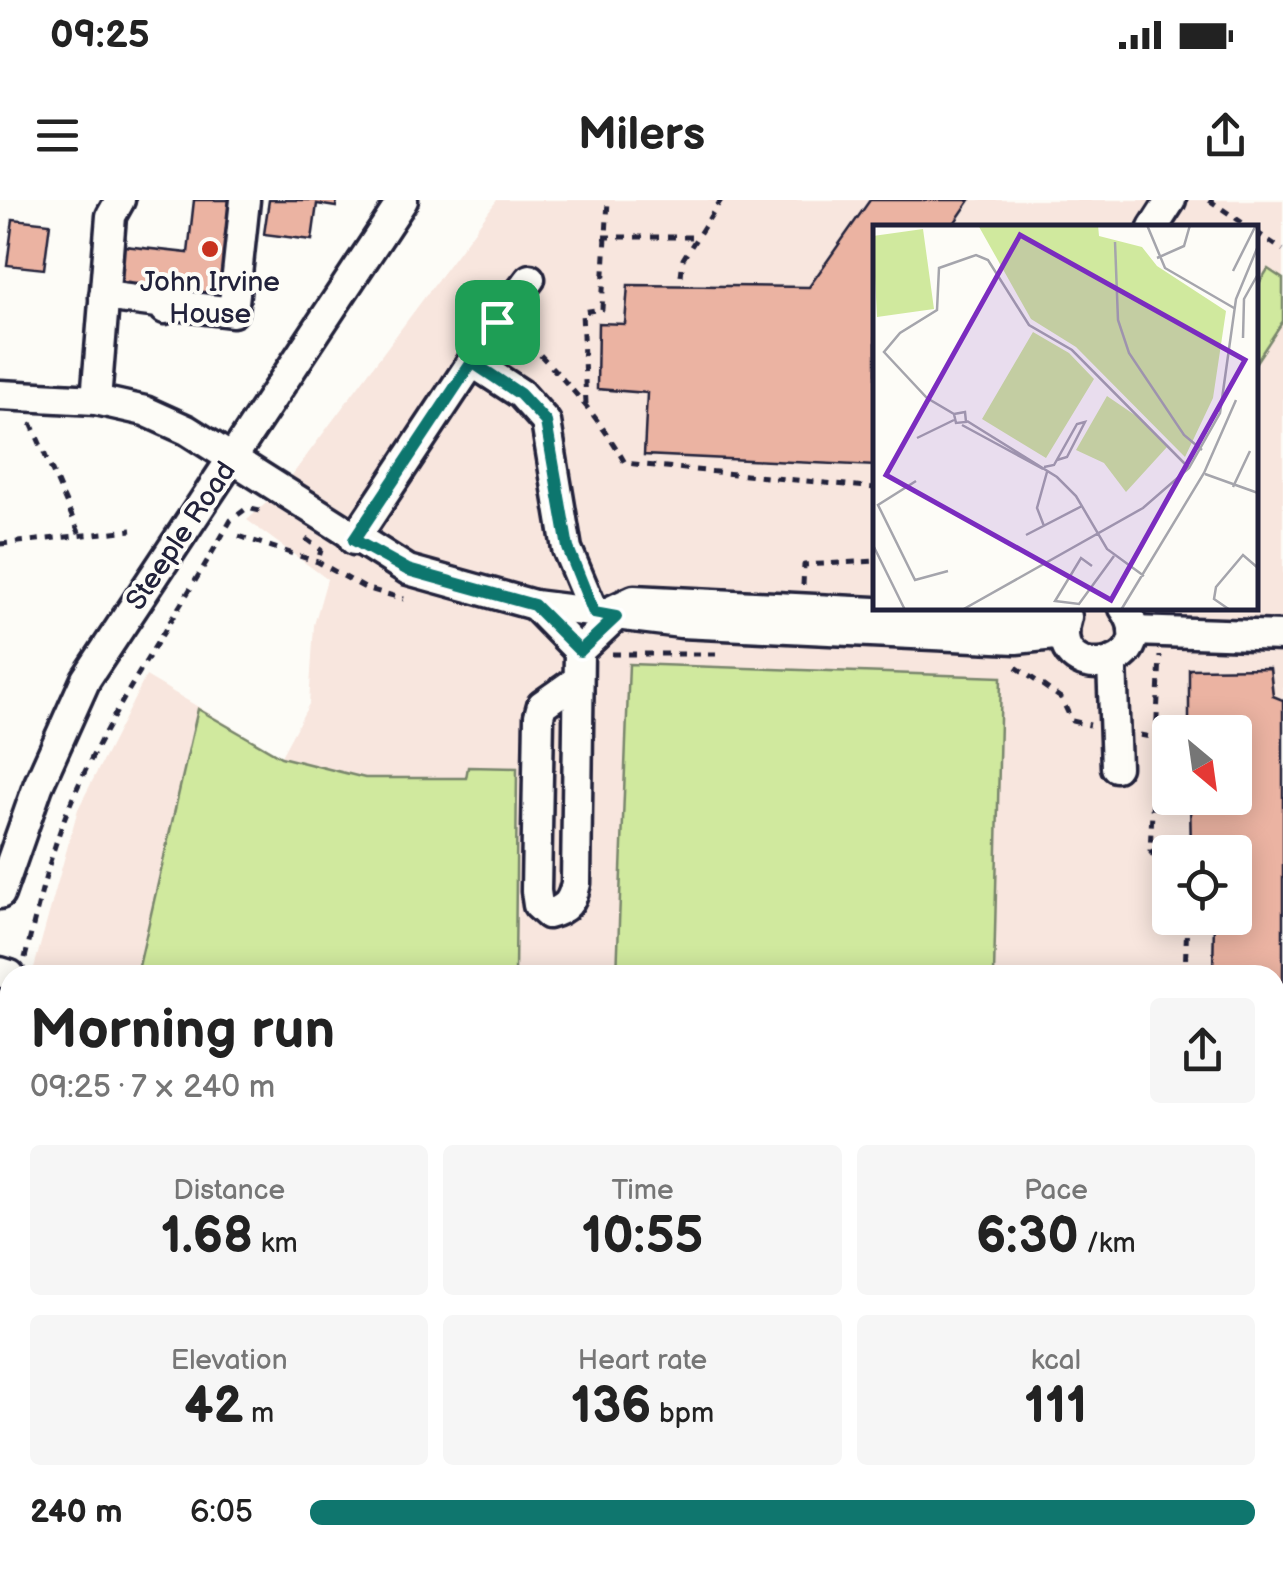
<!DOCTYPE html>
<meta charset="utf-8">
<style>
body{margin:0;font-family:"Balsamiq Sans",sans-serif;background:#f6f6f6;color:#222;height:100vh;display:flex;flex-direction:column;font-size:38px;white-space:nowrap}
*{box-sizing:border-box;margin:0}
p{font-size:32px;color:#767676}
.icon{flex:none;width:55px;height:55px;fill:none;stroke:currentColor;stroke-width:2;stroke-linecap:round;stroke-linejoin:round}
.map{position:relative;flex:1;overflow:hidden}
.details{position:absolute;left:0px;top:765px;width:1285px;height:608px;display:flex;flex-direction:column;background:#fff;border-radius:30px 30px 0 0;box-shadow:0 5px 25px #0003}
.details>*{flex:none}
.needle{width:65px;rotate:151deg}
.tools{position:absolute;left:1152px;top:515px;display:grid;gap:20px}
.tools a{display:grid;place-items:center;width:100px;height:100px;border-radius:10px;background:#fff;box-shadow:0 5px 25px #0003;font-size:50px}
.pin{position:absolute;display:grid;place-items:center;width:85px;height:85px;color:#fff;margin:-42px;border-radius:20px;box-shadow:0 5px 15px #0006}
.round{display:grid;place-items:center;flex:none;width:105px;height:105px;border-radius:10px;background:#f6f6f6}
.headline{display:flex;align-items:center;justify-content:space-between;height:170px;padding:0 30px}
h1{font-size:55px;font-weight:600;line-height:75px}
.figures{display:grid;grid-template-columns:repeat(3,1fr);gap:15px;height:170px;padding:10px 30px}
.figures div{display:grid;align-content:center;border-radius:10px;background:#f6f6f6;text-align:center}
.figures b{font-size:50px;font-weight:600}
.figures small{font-size:28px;font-weight:400}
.figures p{font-size:28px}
ul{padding:0 30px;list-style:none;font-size:32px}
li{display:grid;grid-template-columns:160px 120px 1fr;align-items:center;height:75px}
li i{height:25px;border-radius:12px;background:#0f766e}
.status{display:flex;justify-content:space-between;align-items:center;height:70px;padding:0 50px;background:#fff;direction:ltr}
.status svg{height:28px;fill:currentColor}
header{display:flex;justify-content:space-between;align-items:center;height:130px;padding:0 30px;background:#fff;font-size:45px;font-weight:600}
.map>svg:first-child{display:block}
.built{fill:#f8e6de;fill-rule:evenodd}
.green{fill:#d0e99e;stroke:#79866c;stroke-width:2.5}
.building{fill:#ebb3a2;stroke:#22223b;stroke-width:2.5}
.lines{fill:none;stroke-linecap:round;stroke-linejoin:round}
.minor-casing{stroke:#22223b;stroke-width:35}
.path{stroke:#22223b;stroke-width:5;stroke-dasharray:8 8;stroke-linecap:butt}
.minor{stroke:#fdfcf7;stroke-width:28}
.route-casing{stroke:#fff;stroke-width:20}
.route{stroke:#0f766e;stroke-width:12}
.poi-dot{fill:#c8321e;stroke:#fdfcf7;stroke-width:4}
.labels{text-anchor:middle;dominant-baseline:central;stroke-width:8;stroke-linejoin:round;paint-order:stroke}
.poi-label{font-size:28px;fill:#22223b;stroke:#fdfcf7}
.street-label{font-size:28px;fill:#22223b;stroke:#fdfcf7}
.inset-road{fill:none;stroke:#a5a5ac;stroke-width:2.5}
.view{fill:#7b2cbf;fill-opacity:0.15;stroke:#7b2cbf;stroke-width:5}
.inset-edge{fill:none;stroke:#22223b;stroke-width:5}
</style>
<div class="status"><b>09:25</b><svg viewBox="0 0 49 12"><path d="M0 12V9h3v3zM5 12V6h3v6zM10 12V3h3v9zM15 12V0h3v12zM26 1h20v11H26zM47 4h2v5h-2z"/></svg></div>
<header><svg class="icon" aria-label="menu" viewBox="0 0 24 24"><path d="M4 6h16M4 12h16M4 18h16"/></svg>Milers<svg class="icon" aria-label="share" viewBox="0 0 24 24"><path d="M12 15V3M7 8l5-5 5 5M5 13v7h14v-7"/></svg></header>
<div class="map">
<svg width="1283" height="1371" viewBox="0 0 1283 1371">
<rect width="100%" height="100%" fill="#fdfcf7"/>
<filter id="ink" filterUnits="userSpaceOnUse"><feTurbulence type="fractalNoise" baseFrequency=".01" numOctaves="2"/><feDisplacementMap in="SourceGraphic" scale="20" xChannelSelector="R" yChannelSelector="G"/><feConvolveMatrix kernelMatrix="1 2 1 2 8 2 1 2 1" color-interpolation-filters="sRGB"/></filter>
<g filter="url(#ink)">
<path class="built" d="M497,0h786v1183l-8,-5v-403h-1243l46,-166 68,-133 135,80 28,-52 5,-79 13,-46 -80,-59 34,-30zM876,28h380v380h-380zM1170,532h65v66h-65zM1170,652h65v66h-65z"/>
<g class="green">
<polygon points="1268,69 1283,79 1283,121 1256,162 1256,88"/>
<polygon points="629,464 1001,477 994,775 617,775"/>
<polygon points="198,509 281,557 365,578 466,578 468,567 517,568 515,775 137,775"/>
<polygon points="1275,1180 1283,1185 1283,1371 138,1371 135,1363 1275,1362"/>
</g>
<g class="building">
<polygon points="194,0 237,0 226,105 119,94 124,46 188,53"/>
<polygon points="269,0 337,0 336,7 317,4 312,40 264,34"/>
<polygon points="870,0 970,0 951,28 876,28 876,266 644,255 647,193 597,189 598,123 625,124 628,85 809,87"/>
<polygon points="13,19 50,23 44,69 7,65"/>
<polygon points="1270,468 1273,496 1283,500 1283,892 1275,891 1275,775 1213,775 1214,718 1235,718 1235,652 1191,652 1190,598 1235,598 1235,532 1189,532 1189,469"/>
<polygon points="1283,911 1283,981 1275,982 1275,912"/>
</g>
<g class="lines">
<defs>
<g id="minor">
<polyline points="1153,28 1171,0"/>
<polyline points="104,96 166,104 165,109"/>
<polyline points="166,104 233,112 245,0"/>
<polyline points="472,162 521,194 546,222 567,349 594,413"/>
<polyline points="0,195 96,200 145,211 187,230 408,370 534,405 681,423 1016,439 1064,434"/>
<polyline points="96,200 111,16 120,0"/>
<path d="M354,340l118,-178c14,-33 36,-54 58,-83"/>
<polyline points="534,405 579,451"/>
<polyline points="604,414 634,400 1014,419 1063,408"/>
<path d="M1067,417c-23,73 101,54 57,-9"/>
<polyline points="1133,431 1283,436"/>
<polyline points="1112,463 1116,567"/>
<path d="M576,481l-34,24 -3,11 -3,175 2,14 10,9c19,-5 24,-12 28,-31l3,-232 36,-34"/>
<polyline points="0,694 38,586 86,479 403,0"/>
<polyline points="0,772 10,775"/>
<polyline points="0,876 10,878"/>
<polyline points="1275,1138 1283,1143"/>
<polyline points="0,1145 10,1181"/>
<polyline points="76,1362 81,1371"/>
<polyline points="733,1362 739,1371"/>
<polyline points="30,1371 50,1362"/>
</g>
</defs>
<use href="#minor" class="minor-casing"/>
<g class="path">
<polyline points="1209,0 1250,28"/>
<polyline points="1256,32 1283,50"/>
<polyline points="603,37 698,37"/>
<polyline points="681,76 683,59 721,0"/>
<path d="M518,132c40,41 79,81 107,131l251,25"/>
<polyline points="586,204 582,112 602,109 608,0"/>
<polyline points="31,223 81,337"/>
<polyline points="239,336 318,362 365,388 404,399"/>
<polyline points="306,339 321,350 318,361"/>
<polyline points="0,344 132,330"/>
<polyline points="803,385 804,365 876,361"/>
<polyline points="612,454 721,454"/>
<polyline points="1016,467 1061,498 1072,521 1090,525"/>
<polyline points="1140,535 1156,538 1150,650 1170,675"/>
<polyline points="1156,538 1160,456"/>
<path d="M25,758c14,-55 26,-111 49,-163 43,-96 105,-183 157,-275l16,-12 17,4"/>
<polyline points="1185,775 1187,718"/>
<polyline points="0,818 10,819"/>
<polyline points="5,901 10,988"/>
<polyline points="119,1362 122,1371"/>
<polyline points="446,1362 446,1371"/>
</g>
<use href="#minor" class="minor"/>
</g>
</g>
<g class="lines" filter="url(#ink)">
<defs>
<polyline id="route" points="497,122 486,130 472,162 520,194 546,222 568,348 594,413 616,417 580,451 534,405 408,370 354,340 472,162 495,143 497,122"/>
</defs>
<use href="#route" class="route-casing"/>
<use href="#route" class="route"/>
</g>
<circle class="poi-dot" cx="210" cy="49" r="10"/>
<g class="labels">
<g class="poi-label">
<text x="210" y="82">John Irvine<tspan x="210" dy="32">House</tspan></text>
</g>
<g class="street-label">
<text transform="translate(181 336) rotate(-56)">Steeple Road</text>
</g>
</g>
<g transform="translate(873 25)">
<rect width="385" height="385" fill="#fdfcf7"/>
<path d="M105,0h120l1,11 43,11 15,19 69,45 -13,87 -28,59 -109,-110 -45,-28zM50,4l11,80 -57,8 -4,-81zM160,107l36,21 25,26 -48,79 -64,-39zM234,171l38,26 22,25 -41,45 -22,-29 -28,-13z" fill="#d0e99e"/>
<path class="inset-road" d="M274,0l18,43 69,40M242,17l3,78 11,33 55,82 18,15M284,33l27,-12 6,-21M360,46l23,-46M370,113l1,-39 14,-25M81,189l11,-2 1,10 -10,1 -2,-9 -27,-16 -43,-46 16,-19 37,-23 2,-42 37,-13 12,5 41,65 43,25 117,118M94,196l90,56 19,19 31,53 37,27M89,200l81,44M44,213l37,-18M171,242l10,-2 23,-41 8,-2 -18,35 -10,3M332,249l53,19M43,256l-38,24 37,75 33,-9M360,262l17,-36M171,301l-7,-18 10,-36M153,310l56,-29M0,320l32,65M219,341l-11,-8 -26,43 24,3 35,-48M89,385l181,-102 46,-40 31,-55 16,-114 22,-53M248,385l83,-137 32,-73M357,385l-16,-11 2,-12 27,-32 15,13"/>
<path class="view" d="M147,10l225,125 -134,240 -225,-125z"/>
<rect width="385" height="385" class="inset-edge"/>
</g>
</svg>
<div class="tools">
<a><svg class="needle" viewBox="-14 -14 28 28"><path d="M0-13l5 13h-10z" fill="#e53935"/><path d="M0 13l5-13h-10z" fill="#767676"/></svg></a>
<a><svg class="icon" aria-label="locate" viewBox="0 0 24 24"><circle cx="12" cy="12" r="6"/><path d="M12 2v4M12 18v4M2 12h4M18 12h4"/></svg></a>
</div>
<div class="pin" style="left:497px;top:122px;background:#1e9e55"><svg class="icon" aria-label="arrive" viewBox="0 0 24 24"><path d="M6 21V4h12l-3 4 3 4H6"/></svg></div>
<section class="details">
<div class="headline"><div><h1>Morning run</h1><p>09:25 · 7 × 240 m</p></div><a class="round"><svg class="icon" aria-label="share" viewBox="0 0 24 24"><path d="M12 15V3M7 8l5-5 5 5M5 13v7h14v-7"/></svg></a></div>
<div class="figures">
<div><p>Distance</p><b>1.68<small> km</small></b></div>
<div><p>Time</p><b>10:55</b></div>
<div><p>Pace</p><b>6:30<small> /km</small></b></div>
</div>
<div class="figures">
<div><p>Elevation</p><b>42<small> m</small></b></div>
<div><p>Heart rate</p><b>136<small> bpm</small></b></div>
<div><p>kcal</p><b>111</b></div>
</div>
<ul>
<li><b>240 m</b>6:05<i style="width:100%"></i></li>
</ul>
</section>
</div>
